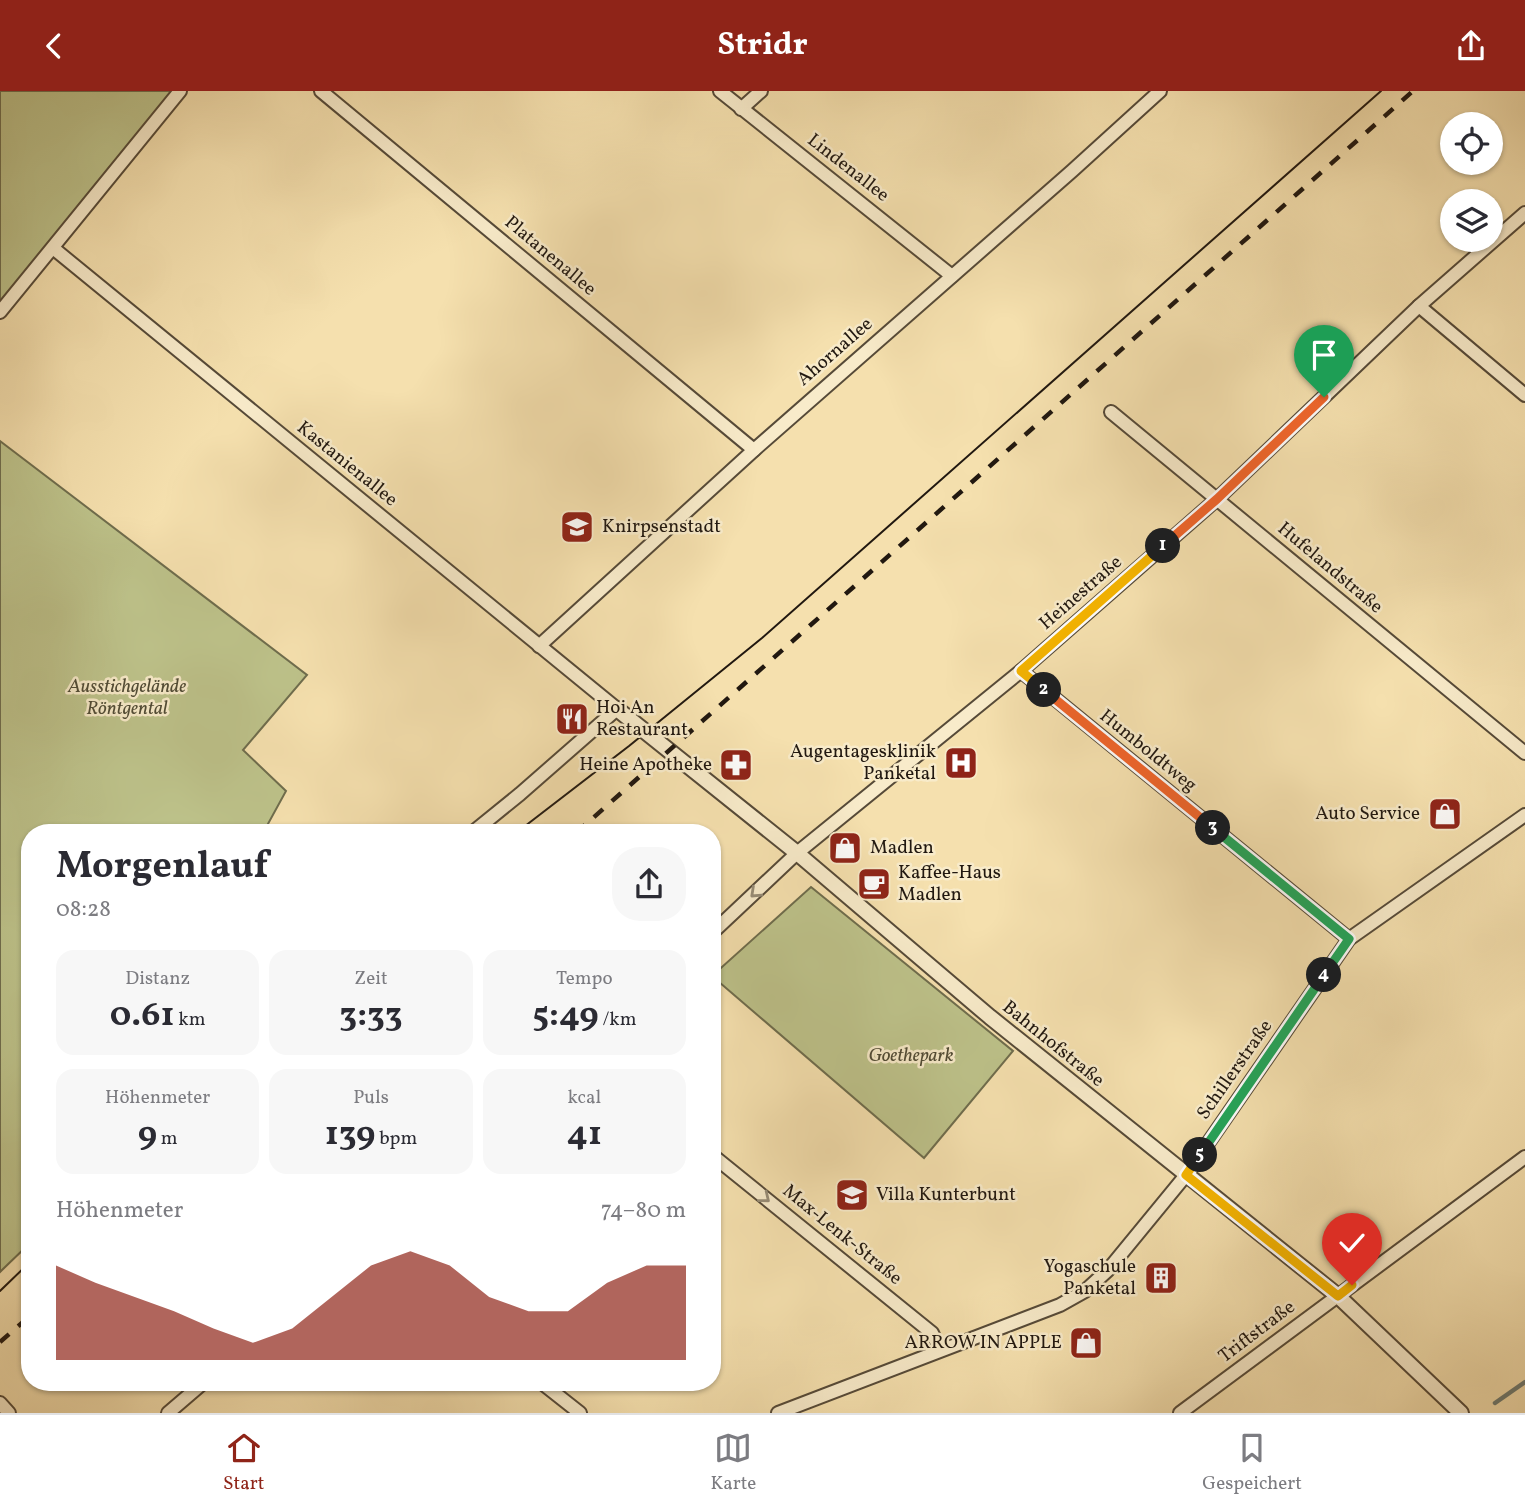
<!DOCTYPE html>
<html lang="de">
<meta charset="utf-8">
<style>
body{margin:0;font-family:Vollkorn,serif;background:#f7f7f7;color:#2b2b33;height:100vh;display:flex;flex-direction:column;font-size:26px;white-space:nowrap}
*{box-sizing:border-box;margin:0}
p{font-size:23px;color:#7c7c81}
.icon{flex:none;width:38px;height:38px;fill:none;stroke:currentColor;stroke-width:2;stroke-linecap:round;stroke-linejoin:round}
.map{position:relative;flex:1;overflow:hidden}
.details{position:absolute;left:21px;top:733px;width:700px;height:567px;display:flex;flex-direction:column;background:#fff;border-radius:28px;box-shadow:0 2px 5px #0004}
.details>*{flex:none}
.tools{position:absolute;left:1440px;top:21px;display:grid;gap:14px}
.tools a{display:grid;place-items:center;width:63px;height:63px;border-radius:50%;background:#fff;box-shadow:0 2px 5px #0004;font-size:35px}
.pin{position:absolute;display:grid;place-items:center;width:60px;height:60px;color:#fff;margin:-72px -30px;border-radius:50% 50% 50% 0;rotate:-45deg;box-shadow:0 0 7px #0007}
.pin .icon{rotate:45deg}
.km{position:absolute;width:35px;height:35px;margin:-18px;border-radius:50%;background:#222;color:#fff;font-size:19px;line-height:35px;text-align:center}
.round{display:grid;place-items:center;flex:none;width:74px;height:74px;border-radius:28px;background:#f7f7f7}
.overview{display:flex;align-items:center;justify-content:space-between;height:119px;padding:0 35px}
h1{font-size:38px;font-weight:700;line-height:52px}
.figures{display:grid;grid-template-columns:repeat(3,1fr);gap:10px;height:119px;padding:7px 35px}
.figures div{display:grid;align-content:center;border-radius:18px;background:#f7f7f7;text-align:center}
.figures b{font-size:35px;font-weight:700}
.figures small{font-size:19px;font-weight:400}
.figures p{font-size:19px}
.chart{height:196px;padding:14px 35px}
.chart p{display:flex;justify-content:space-between}
.chart svg{width:100%;height:126px;margin-top:7px;fill:#8f2418;opacity:.7}
header{display:flex;justify-content:space-between;align-items:center;height:91px;padding:0 35px;background:#8f2418;color:#fff;font-size:32px;font-weight:700}
.dock{display:flex;justify-content:space-around;align-items:center;height:98px;border-top:2px solid #e1e1e2;background:#fff;font-size:19px;color:#7c7c81}
.dock a{display:grid;justify-items:center;gap:4px}
.dock .on{color:#8f2418}
.map>svg:first-child{display:block}
.green{fill:#bdc28a;stroke:#6f6d4d;stroke-width:2}
.lines{fill:none;stroke-linecap:round;stroke-linejoin:round}
.stream{stroke:#6d7a72;stroke-width:4.5}
.minor-casing{stroke:#564a38;stroke-width:16}
.tertiary-casing{stroke:#564a38;stroke-width:18}
.minor{stroke:#f8ebca;stroke-width:12}
.tertiary{stroke:#f8ebca;stroke-width:14}
.tram{stroke:#211810;stroke-width:2}
.rail{stroke:#211810;stroke-width:4.5;stroke-dasharray:12 12;stroke-linecap:butt}
.oneway{stroke:#978c76}
.split-1-casing{stroke:#fff;stroke-width:14}
.split-2-casing{stroke:#fff;stroke-width:14}
.split-3-casing{stroke:#fff;stroke-width:14}
.split-4-casing{stroke:#fff;stroke-width:14}
.split-5-casing{stroke:#fff;stroke-width:14}
.split-6-casing{stroke:#fff;stroke-width:14}
.split-1{stroke:#f0652b;stroke-width:9}
.split-2{stroke:#f5b400;stroke-width:9}
.split-3{stroke:#f0652b;stroke-width:9}
.split-4{stroke:#22a559;stroke-width:9}
.split-5{stroke:#22a559;stroke-width:9}
.split-6{stroke:#f5b400;stroke-width:9}
.labels{text-anchor:middle;dominant-baseline:central;stroke-width:5;stroke-linejoin:round;paint-order:stroke}
.street-label{font-size:19px;fill:#211810;stroke:#f8ebca}
.poi-label{font-size:19px;fill:#211810;stroke:#f8ebca;text-anchor:start}
.park-label{font-size:19px;font-style:italic;fill:#504b35;stroke:#f8ebca}
</style>
<header><svg class="icon" aria-label="back" viewBox="0 0 24 24"><path d="M15 5l-7 7 7 7"/></svg>Stridr<svg class="icon" aria-label="share" viewBox="0 0 24 24"><path d="M12 15V3M7 8l5-5 5 5M5 13v7h14v-7"/></svg></header>
<div class="map">
<svg width="1525" height="1322" viewBox="0 0 1525 1322">
<rect width="100%" height="100%" fill="#f5e0ae"/>
<filter id="stains"><feTurbulence type="fractalNoise" baseFrequency=".00286" numOctaves="4"/><feColorMatrix values="0 0 0 0 .2 0 0 0 0 .09 0 0 0 0 .02 0 0 0 .5 -.17"/></filter>
<radialGradient id="worn" r=".72"><stop offset=".6" stop-color="#630" stop-opacity="0"/><stop offset="1" stop-color="#630" stop-opacity=".3"/></radialGradient>
<g class="green">
<polygon points="0,0 172,0 0,213"/>
<polygon points="0,350 307,584 243,659 286,700 263,742 30,742 30,1152 0,1181"/>
<polygon points="811,796 1013,960 924,1067 712,885"/>
</g>
<g class="lines">
<polyline class="stream" points="1495,1312 1525,1291"/>
<defs>
<g id="minor">
<polyline points="321,0 754,359"/>
<polyline points="720,0 952,185"/>
<polyline points="741,18 761,0"/>
<polyline points="53,157 617,618 520,703 472,742"/>
<polyline points="1419,215 1525,304"/>
<polyline points="0,221 180,0"/>
<polyline points="1111,321 1525,662"/>
<polyline points="539,555 754,359 1072,80 1160,0"/>
<polyline points="1021,580 1349,848"/>
<polyline points="712,842 797,762 1021,580 1217,408 1419,215 1525,122"/>
<polyline points="712,1064 932,1242 940,1259"/>
<polyline points="542,1292 580,1322"/>
<polyline points="0,1312 9,1322"/>
<polyline points="168,1322 203,1292"/>
<polyline points="778,1322 1060,1214 1085,1200 1108,1179 1186,1084 1349,848 1525,724"/>
<polyline points="1180,1322 1525,1066"/>
</g>
<polyline id="tertiary" points="617,618 797,762 990,926 1338,1205 1461,1322"/>
</defs>
<use href="#minor" class="minor-casing"/>
<use href="#tertiary" class="tertiary-casing"/>
<use href="#minor" class="minor"/>
<use href="#tertiary" class="tertiary"/>
<g class="tram">
<polyline points="516,742 629,655 762,547 1381,0"/>
<polyline points="0,1200 30,1171"/>
</g>
<g class="rail">
<polyline points="576,742 1413,0"/>
<polyline points="0,1251 30,1225"/>
</g>
</g>
<defs><path id="oneway-chevron" d="M-2-3.5L2.5 0L-2 3.5" fill="none" stroke-width="1.6" stroke-linecap="round" stroke-linejoin="round" transform="scale(1.75)"/></defs>
<g class="oneway">
<use href="#oneway-chevron" transform="translate(755 802) rotate(137)"/>
<use href="#oneway-chevron" transform="translate(765 1107) rotate(39)"/>
</g>
<g class="lines">
<defs>
<polyline id="split-1" points="1163,455 1217,408 1324,306"/>
<polyline id="split-2" points="1044,599 1021,580 1163,455"/>
<polyline id="split-3" points="1044,599 1213,737"/>
<polyline id="split-4" points="1213,737 1349,848 1324,884"/>
<polyline id="split-5" points="1200,1064 1324,884"/>
<polyline id="split-6" points="1200,1064 1186,1084 1338,1205 1352,1194"/>
</defs>
<use href="#split-1" class="split-1-casing"/>
<use href="#split-2" class="split-2-casing"/>
<use href="#split-3" class="split-3-casing"/>
<use href="#split-4" class="split-4-casing"/>
<use href="#split-5" class="split-5-casing"/>
<use href="#split-6" class="split-6-casing"/>
<use href="#split-1" class="split-1"/>
<use href="#split-2" class="split-2"/>
<use href="#split-3" class="split-3"/>
<use href="#split-4" class="split-4"/>
<use href="#split-5" class="split-5"/>
<use href="#split-6" class="split-6"/>
</g>
<defs>
<symbol id="school-square" viewBox="-11 -11 22 22"><rect x="-9" y="-9" width="18" height="18" rx="4" fill="#8f2418" stroke="#f8ebca"/><path d="M0-5L7-2L0 1L-7-2ZM-4 1L0 2.5L4 1V4Q0 6-4 4Z" fill="#fff"/></symbol>
<symbol id="restaurant-square" viewBox="-11 -11 22 22"><rect x="-9" y="-9" width="18" height="18" rx="4" fill="#8f2418" stroke="#f8ebca"/><path d="M-5-6h1v4h1v-4h1v4h1v-4h1v5L-1.5 .5V6h-2V.5L-5-1ZM5-6V6H3V1.5H1.5Q1.5-4 5-6Z" fill="#fff"/></symbol>
<symbol id="hospital-square" viewBox="-11 -11 22 22"><rect x="-9" y="-9" width="18" height="18" rx="4" fill="#8f2418" stroke="#f8ebca"/><path d="M-5-5h3v3.5h4V-5h3V5h-3V1.5h-4V5h-3Z" fill="#fff"/></symbol>
<symbol id="pharmacy-square" viewBox="-11 -11 22 22"><rect x="-9" y="-9" width="18" height="18" rx="4" fill="#8f2418" stroke="#f8ebca"/><path d="M-2-6h4v4h4v4h-4v4h-4v-4h-4v-4h4Z" fill="#fff"/></symbol>
<symbol id="shop-square" viewBox="-11 -11 22 22"><rect x="-9" y="-9" width="18" height="18" rx="4" fill="#8f2418" stroke="#f8ebca"/><path d="M-5-2.5h2.3a2.7 3.5 0 0 1 5.4 0H5L5.5 6h-11ZM-1.5-2.5h3a1.5 2.3 0 0 0-3 0Z" fill="#fff"/></symbol>
<symbol id="cafe-square" viewBox="-11 -11 22 22"><rect x="-9" y="-9" width="18" height="18" rx="4" fill="#8f2418" stroke="#f8ebca"/><path d="M-5.5-4.5H6V0H3Q3 3.5 0 3.5H-2.5Q-5.5 3.5-5.5 0ZM3-3.2v2h1.7v-2ZM-6 4.5H4V6H-6Z" fill="#fff"/></symbol>
<symbol id="building-square" viewBox="-11 -11 22 22"><rect x="-9" y="-9" width="18" height="18" rx="4" fill="#8f2418" stroke="#f8ebca"/><path d="M-4-6H4V6H1V3H-1V6H-4ZM-2.5-4.3h1.7v1.8h-1.7ZM.8-4.3h1.7v1.8H.8ZM-2.5-1h1.7V.8h-1.7ZM.8-1h1.7V.8H.8Z" fill="#fff"/></symbol>
</defs>
<g fill-rule="evenodd">
<use href="#school-square" x="558" y="417" width="38" height="38"/>
<use href="#restaurant-square" x="553" y="609" width="38" height="38"/>
<use href="#hospital-square" x="942" y="653" width="38" height="38"/>
<use href="#pharmacy-square" x="717" y="655" width="38" height="38"/>
<use href="#shop-square" x="1426" y="704" width="38" height="38"/>
<use href="#shop-square" x="826" y="738" width="38" height="38"/>
<use href="#cafe-square" x="855" y="774" width="38" height="38"/>
<use href="#school-square" x="833" y="1085" width="38" height="38"/>
<use href="#building-square" x="1142" y="1168" width="38" height="38"/>
<use href="#shop-square" x="1067" y="1233" width="38" height="38"/>
</g>
<g class="labels">
<g class="street-label">
<text transform="translate(848 77) rotate(38)">Lindenallee</text>
<text transform="translate(550 165) rotate(40)">Platanenallee</text>
<text transform="translate(835 261) rotate(-41)">Ahornallee</text>
<text transform="translate(347 373) rotate(39)">Kastanienallee</text>
<text transform="translate(1330 477) rotate(40)">Hufelandstraße</text>
<text transform="translate(1081 502) rotate(-41)">Heinestraße</text>
<text transform="translate(1148 660) rotate(39)">Humboldtweg</text>
<text transform="translate(1053 953) rotate(39)">Bahnhofstraße</text>
<text transform="translate(1235 979) rotate(-55)">Schillerstraße</text>
<text transform="translate(842 1144) rotate(39)">Max-Lenk-Straße</text>
<text transform="translate(1257 1241) rotate(-37)">Triftstraße</text>
</g>
<g class="poi-label">
<text x="602" y="436">Knirpsenstadt</text>
<text x="596" y="617">Hoi An<tspan x="596" dy="22">Restaurant</tspan></text>
<text x="936" y="661" text-anchor="end">Augentagesklinik<tspan x="936" dy="22">Panketal</tspan></text>
<text x="712" y="674" text-anchor="end">Heine Apotheke</text>
<text x="1420" y="723" text-anchor="end">Auto Service</text>
<text x="870" y="757">Madlen</text>
<text x="898" y="782">Kaffee-Haus<tspan x="898" dy="22">Madlen</tspan></text>
<text x="876" y="1104">Villa Kunterbunt</text>
<text x="1136" y="1176" text-anchor="end">Yogaschule<tspan x="1136" dy="22">Panketal</tspan></text>
<text x="1062" y="1252" text-anchor="end">ARROW IN APPLE</text>
</g>
<g class="park-label">
<text x="127" y="596">Ausstichgelände<tspan x="127" dy="22">Röntgental</tspan></text>
<text x="911" y="965">Goethepark</text>
</g>
</g>
<rect width="100%" height="100%" filter="url(#stains)"/>
<rect width="100%" height="100%" fill="url(#worn)"/>
</svg>
<div class="tools">
<a><svg class="icon" aria-label="locate" viewBox="0 0 24 24"><circle cx="12" cy="12" r="6"/><path d="M12 2v4M12 18v4M2 12h4M18 12h4"/></svg></a>
<a><svg class="icon" aria-label="layers" viewBox="0 0 24 24"><path d="M12 4l9 5-9 5-9-5zM3 14l9 5 9-5"/></svg></a>
</div>
<div class="pin" style="left:1324px;top:306px;background:#1e9e55"><svg class="icon" aria-label="arrive" viewBox="0 0 24 24"><path d="M6 21V4h12l-3 4 3 4H6"/></svg></div>
<div class="pin" style="left:1352px;top:1194px;background:#d93025"><svg class="icon" aria-label="check" viewBox="0 0 24 24"><path d="M5 12l5 5 9-10"/></svg></div>
<b class="km" style="left:1163px;top:455px">1</b>
<b class="km" style="left:1044px;top:599px">2</b>
<b class="km" style="left:1213px;top:737px">3</b>
<b class="km" style="left:1324px;top:884px">4</b>
<b class="km" style="left:1200px;top:1064px">5</b>
<section class="details">
<div class="overview"><div><h1>Morgenlauf</h1><p>08:28</p></div><a class="round"><svg class="icon" aria-label="share" viewBox="0 0 24 24"><path d="M12 15V3M7 8l5-5 5 5M5 13v7h14v-7"/></svg></a></div>
<div class="figures">
<div><p>Distanz</p><b>0.61<small> km</small></b></div>
<div><p>Zeit</p><b>3:33</b></div>
<div><p>Tempo</p><b>5:49<small> /km</small></b></div>
</div>
<div class="figures">
<div><p>Höhenmeter</p><b>9<small> m</small></b></div>
<div><p>Puls</p><b>139<small> bpm</small></b></div>
<div><p>kcal</p><b>41</b></div>
</div>
<div class="chart"><p><span>Höhenmeter</span>74–80 m</p>
<svg viewBox="0 0 160 44" preserveAspectRatio="none"><path d="M0 44V11L10 17L20 22L30 27L40 33L50 38L60 33L70 22L80 11L90 6L100 11L110 22L120 27L130 27L140 17L150 11L160 11V44z"/></svg>
</div>
</section>
</div>
<nav class="dock">
<a class="on"><svg class="icon" aria-label="home" viewBox="0 0 24 24"><path d="M3 11l9-7 9 7M6 9v11h12V9"/></svg>Start</a>
<a><svg class="icon" aria-label="map" viewBox="0 0 24 24"><path d="M3 6l6-2 6 2 6-2v14l-6 2-6-2-6 2zM9 4v14M15 6v14"/></svg>Karte</a>
<a><svg class="icon" aria-label="saved" viewBox="0 0 24 24"><path d="M7 4h10v16l-5-4-5 4z"/></svg>Gespeichert</a>
</nav>
